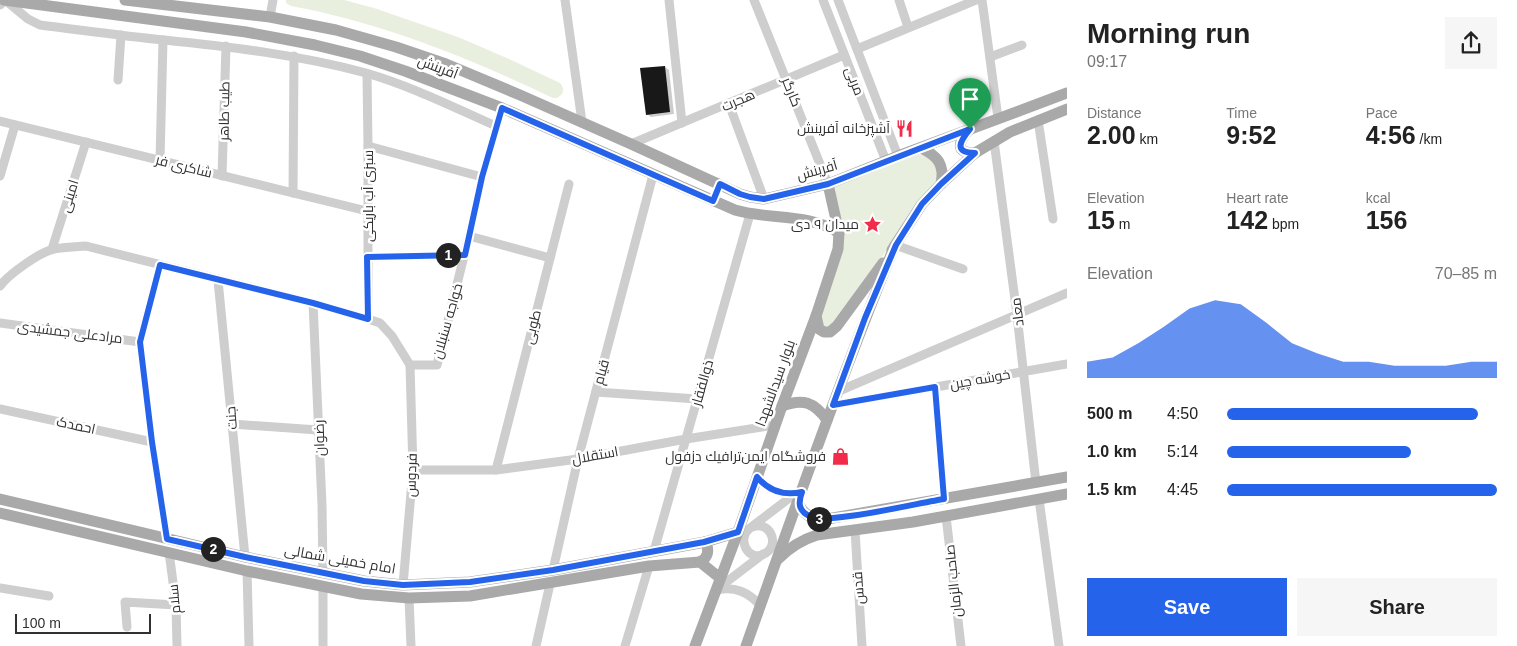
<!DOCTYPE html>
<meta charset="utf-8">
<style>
body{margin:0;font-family:Helvetica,Cairo,sans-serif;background:#f6f6f6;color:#222;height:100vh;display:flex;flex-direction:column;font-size:19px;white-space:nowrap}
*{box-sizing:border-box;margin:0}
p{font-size:16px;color:#767676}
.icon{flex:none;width:28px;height:28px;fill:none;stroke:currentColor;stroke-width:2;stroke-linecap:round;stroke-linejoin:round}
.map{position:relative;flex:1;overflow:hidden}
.side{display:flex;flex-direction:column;background:#fff;width:450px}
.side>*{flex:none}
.scale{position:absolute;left:15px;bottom:12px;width:136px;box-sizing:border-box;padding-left:5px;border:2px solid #313131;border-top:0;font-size:14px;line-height:18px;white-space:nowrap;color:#313131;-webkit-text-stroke:4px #fff;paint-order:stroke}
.pin{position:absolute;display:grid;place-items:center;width:42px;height:42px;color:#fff;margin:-51px -21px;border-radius:50% 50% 50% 0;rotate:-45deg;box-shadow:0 0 5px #0007}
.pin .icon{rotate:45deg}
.km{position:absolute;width:25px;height:25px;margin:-12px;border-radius:50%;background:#222;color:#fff;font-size:14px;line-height:25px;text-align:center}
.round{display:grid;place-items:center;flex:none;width:52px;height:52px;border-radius:0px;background:#f6f6f6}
.summary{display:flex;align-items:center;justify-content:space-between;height:85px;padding:0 20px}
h1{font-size:28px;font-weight:600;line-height:38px}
.metrics{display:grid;grid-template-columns:repeat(3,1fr);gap:8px;height:85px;padding:5px 20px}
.metrics div{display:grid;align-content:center}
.metrics b{font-size:25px;font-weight:600}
.metrics small{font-size:14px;font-weight:400}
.metrics p{font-size:14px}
.chart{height:140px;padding:10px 20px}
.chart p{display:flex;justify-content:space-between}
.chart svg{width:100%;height:90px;margin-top:5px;fill:#2563eb;opacity:.7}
.primary-button{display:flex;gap:10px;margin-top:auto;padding:10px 20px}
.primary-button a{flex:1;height:58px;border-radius:0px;background:#2563eb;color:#fff;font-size:20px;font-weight:600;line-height:58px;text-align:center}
.primary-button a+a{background:#f6f6f6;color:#222}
ul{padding:0 20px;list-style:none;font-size:16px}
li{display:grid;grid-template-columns:80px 60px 1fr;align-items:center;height:38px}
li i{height:12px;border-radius:6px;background:#2563eb}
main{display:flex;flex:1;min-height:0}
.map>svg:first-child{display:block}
.green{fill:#e8efdf}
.shadow{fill:#0003}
.building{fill:#181818}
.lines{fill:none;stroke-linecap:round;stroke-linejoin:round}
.minor{stroke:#cecece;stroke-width:9}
.major{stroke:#a9a9a9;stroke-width:11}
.route-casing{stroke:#fff;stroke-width:10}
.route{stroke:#2563eb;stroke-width:6}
.labels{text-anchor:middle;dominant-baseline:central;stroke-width:5;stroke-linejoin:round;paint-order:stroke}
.street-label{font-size:14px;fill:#313131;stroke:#fff}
.poi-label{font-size:14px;fill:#313131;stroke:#fff;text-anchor:end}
</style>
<main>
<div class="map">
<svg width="1067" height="646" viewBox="0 0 1067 646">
<rect width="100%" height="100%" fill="#fff"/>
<g class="green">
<path d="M286,0h58l30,8 84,29 51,22 51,24c5,6 4,11 -3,15h-4c-84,-40 -170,-75 -262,-92l-5,-3z"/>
<path d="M919,154c10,2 21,12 18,24 -3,13 -26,35 -34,47 -8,11 -15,24 -23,35 -15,24 -33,46 -50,68l-9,-1 -2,-12 25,-80 -2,-14 -9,-34z"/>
</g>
<polygon class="shadow" points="665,67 669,70 674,114 651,117 647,114"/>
<polygon class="building" points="665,66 670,112 646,115 640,68"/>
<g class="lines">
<g class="minor">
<polyline points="565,0 582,122"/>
<polyline points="669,0 682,123"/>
<polyline points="754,0 828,184"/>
<polyline points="823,0 886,161"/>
<polyline points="838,0 898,156"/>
<polyline points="899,0 908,27"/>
<polyline points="982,0 998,118"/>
<path d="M0,5l5,-5 23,19 12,6c41,5 83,11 124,15 68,7 136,15 202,33 45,13 87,34 130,53"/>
<polyline points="270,17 273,0"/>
<polyline points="857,49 976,0"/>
<polyline points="990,57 1022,45"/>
<polyline points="367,74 368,146 368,319"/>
<polyline points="118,80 121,35"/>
<polyline points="729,104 764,199"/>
<polyline points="1038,120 1053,219"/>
<polyline points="0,121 367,211"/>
<polyline points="994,141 1017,315 1036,483"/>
<polyline points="631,144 844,55"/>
<polyline points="368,146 482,177"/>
<polyline points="160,160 163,40"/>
<polyline points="0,176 15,125"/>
<polyline points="222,176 226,46"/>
<polyline points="293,193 294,56"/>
<polyline points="469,236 550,258"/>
<polyline points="895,245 963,269"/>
<polyline points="52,249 86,142"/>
<polyline points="367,257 465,255"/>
<polyline points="160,265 140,342 152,442 167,539"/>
<polyline points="218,280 245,557"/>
<path d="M0,286c9,-12 40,-34 54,-37 11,-2 21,-2 32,-3l227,57 55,16 12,4 12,13 18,29 3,105 -10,115"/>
<polyline points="313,303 322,505 323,573"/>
<polyline points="0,323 140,342"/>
<polyline points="410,365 437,365 469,236 482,177 502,108"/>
<polyline points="935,387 944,499"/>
<polyline points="839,391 1067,293"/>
<polyline points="596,392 697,399"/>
<polyline points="833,405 1067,364"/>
<polyline points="0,409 152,442"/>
<polyline points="232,424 318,430"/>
<polyline points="413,470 496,470 578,459 686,439 775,425"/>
<polyline points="496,470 569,184"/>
<path d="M757,477c11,12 24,18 40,16"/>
<polyline points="1039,499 1059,646"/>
<polyline points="946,516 961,646"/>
<path d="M750,528c19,-10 32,17 14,26 -16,8 -28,-15 -14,-26l46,-35"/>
<polyline points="855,530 862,646"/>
<polyline points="654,551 750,214"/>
<polyline points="169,552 176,605 177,646"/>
<polyline points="553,570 578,459 653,175"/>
<polyline points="247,571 249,646"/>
<polyline points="323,586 323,646"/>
<polyline points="0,588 49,596"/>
<polyline points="716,590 763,554"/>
<path d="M717,590c18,-4 31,2 44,16"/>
<polyline points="409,598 411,646"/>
<polyline points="127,627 125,602 176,605"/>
<polyline points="536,646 550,584"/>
<polyline points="625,646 649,566"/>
</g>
<g class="major">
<path d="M4,0l242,32 69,13 45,11 45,15 97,37 233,102c34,10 74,3 104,23"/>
<polyline points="125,0 270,17 336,30 396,47 446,64 520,95 631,144 740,194 750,197 764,199 828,184 898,156 1067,93"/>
<path d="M969,130c-11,12 -14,23 6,23"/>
<path d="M921,148c17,8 24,17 20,36"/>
<polyline points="892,250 922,204 941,184 975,153 1010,132 1067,109"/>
<polyline points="816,316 819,329 824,332 830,332 837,326 883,263"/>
<path d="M782,406c21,-8 32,-4 45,14"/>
<polyline points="0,499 245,557 364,581 403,585 470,582 553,570 705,542 738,532"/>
<path d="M798,502c5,14 16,18 29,17l240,-42"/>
<polyline points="0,513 247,571 361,594 409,598 470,596 649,566 700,562 720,578"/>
<path d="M778,559c12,-12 23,-19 39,-24l96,-13 154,-28"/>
<path d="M700,562c8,-4 10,-12 5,-20"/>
<polyline points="695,646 738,532 782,406 816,316 838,249 839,233 828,184"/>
<path d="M746,646c48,-135 95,-269 149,-401"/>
</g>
</g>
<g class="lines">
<defs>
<path id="route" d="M502,108l211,93 7,-17 20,10 10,3 14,2 64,-15 142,-55c-10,12 -17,24 5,24l-34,31 -19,20 -26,41 -31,73 -32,87 102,-18 9,112c-21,3 -119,26 -133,18 -13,-6 -13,-14 -9,-25 -18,4 -33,-1 -45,-15l-19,55 -34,10 -151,28 -83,12 -67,3 -39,-4 -119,-24 -78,-18 -15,-97 -12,-100 20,-77 153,38 55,16 -1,-62 98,-2 17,-78z"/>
</defs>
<use href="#route" class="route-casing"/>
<use href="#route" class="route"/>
</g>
<defs>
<symbol id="restaurant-bare" viewBox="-9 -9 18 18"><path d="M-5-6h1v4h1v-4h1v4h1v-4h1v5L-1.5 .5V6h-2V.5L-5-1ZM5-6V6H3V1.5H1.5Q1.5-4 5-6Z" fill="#f12b49" stroke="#fff" stroke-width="2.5" paint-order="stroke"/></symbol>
<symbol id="sight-bare" viewBox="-9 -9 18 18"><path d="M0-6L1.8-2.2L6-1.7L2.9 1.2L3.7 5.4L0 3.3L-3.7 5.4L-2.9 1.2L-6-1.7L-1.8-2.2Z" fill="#f12b49" stroke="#fff" stroke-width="2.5" paint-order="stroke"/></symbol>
<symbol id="shop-bare" viewBox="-9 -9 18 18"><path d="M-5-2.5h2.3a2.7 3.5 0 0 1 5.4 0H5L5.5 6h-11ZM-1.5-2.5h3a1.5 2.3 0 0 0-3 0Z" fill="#f12b49" stroke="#fff" stroke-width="2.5" paint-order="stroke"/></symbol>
</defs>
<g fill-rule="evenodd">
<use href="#restaurant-bare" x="892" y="116" width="25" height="25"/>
<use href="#sight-bare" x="860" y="212" width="25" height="25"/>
<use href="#shop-bare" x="828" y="444" width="25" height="25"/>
</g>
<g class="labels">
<g class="street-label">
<text transform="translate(438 67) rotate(21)">آفرینش</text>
<text transform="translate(855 81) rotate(69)">مربی</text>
<text transform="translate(792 92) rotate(68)">کارگر</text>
<text transform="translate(738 100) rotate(-23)">هجرت</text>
<text transform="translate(224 111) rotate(-89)">طیب طاهر</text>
<text transform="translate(184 166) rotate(14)">شاکری فر</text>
<text transform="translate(817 170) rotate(-16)">آفرینش</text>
<text transform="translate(69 196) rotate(-73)">امینی</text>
<text transform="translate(368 196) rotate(-90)">سبزی آب باریکی</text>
<text transform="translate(1017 312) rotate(-97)">معاد</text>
<text transform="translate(447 321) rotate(-74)">خواجه سنبلان</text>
<text transform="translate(532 327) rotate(-76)">طوبی</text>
<text transform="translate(70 332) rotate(7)">مرادعلی جمشیدی</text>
<text transform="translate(601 372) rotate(-75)">قیام</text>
<text transform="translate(980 379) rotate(-10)">خوشه چین</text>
<text transform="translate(702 383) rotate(-74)">ذوالفقار</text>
<text transform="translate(775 383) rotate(-70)">بلوار سیدالشهدا</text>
<text transform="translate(231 418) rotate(-95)">جنت</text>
<text transform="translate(76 425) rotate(12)">احمدک</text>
<text transform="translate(319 438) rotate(-92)">رضوان</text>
<text transform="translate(595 455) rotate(-10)">استقلال</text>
<text transform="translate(411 475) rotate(-88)">فردوس</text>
<text transform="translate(340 559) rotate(10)">امام خمینی شمالی</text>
<text transform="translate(953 581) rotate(-96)">صاحب الزمان</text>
<text transform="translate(858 588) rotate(-94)">قدس</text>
<text transform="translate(174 599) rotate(-96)">سلام</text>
</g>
<g class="poi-label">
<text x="890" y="128">آشپزخانه آفرینش</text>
<text x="859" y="224">میدان ۹ دی</text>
<text x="826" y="456">فروشگاه ايمن‌ترافيك دزفول</text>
</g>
</g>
</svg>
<div class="scale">100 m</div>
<div class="pin" style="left:970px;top:129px;background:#1e9e55"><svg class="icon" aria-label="arrive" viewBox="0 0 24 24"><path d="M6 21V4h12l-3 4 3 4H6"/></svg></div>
<b class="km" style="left:448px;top:255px">1</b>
<b class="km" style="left:213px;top:549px">2</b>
<b class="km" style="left:819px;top:519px">3</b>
</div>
<section class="side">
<div class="summary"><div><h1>Morning run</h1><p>09:17</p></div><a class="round"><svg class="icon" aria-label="share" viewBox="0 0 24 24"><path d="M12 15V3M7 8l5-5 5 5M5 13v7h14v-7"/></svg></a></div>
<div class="metrics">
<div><p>Distance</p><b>2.00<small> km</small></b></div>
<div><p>Time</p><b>9:52</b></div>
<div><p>Pace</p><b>4:56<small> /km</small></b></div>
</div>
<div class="metrics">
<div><p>Elevation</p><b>15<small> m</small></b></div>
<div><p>Heart rate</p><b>142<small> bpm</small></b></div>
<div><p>kcal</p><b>156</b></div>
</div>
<div class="chart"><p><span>Elevation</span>70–85 m</p>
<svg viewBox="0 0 160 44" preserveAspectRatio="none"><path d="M0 44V36L10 34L20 27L30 19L40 10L50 6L60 8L70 17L80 27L90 32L100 36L110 36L120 38L130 38L140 38L150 36L160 36V44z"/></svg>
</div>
<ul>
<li><b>500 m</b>4:50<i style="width:93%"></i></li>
<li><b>1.0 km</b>5:14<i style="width:68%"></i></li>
<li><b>1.5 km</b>4:45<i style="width:100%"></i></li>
</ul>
<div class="primary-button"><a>Save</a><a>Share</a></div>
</section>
</main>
